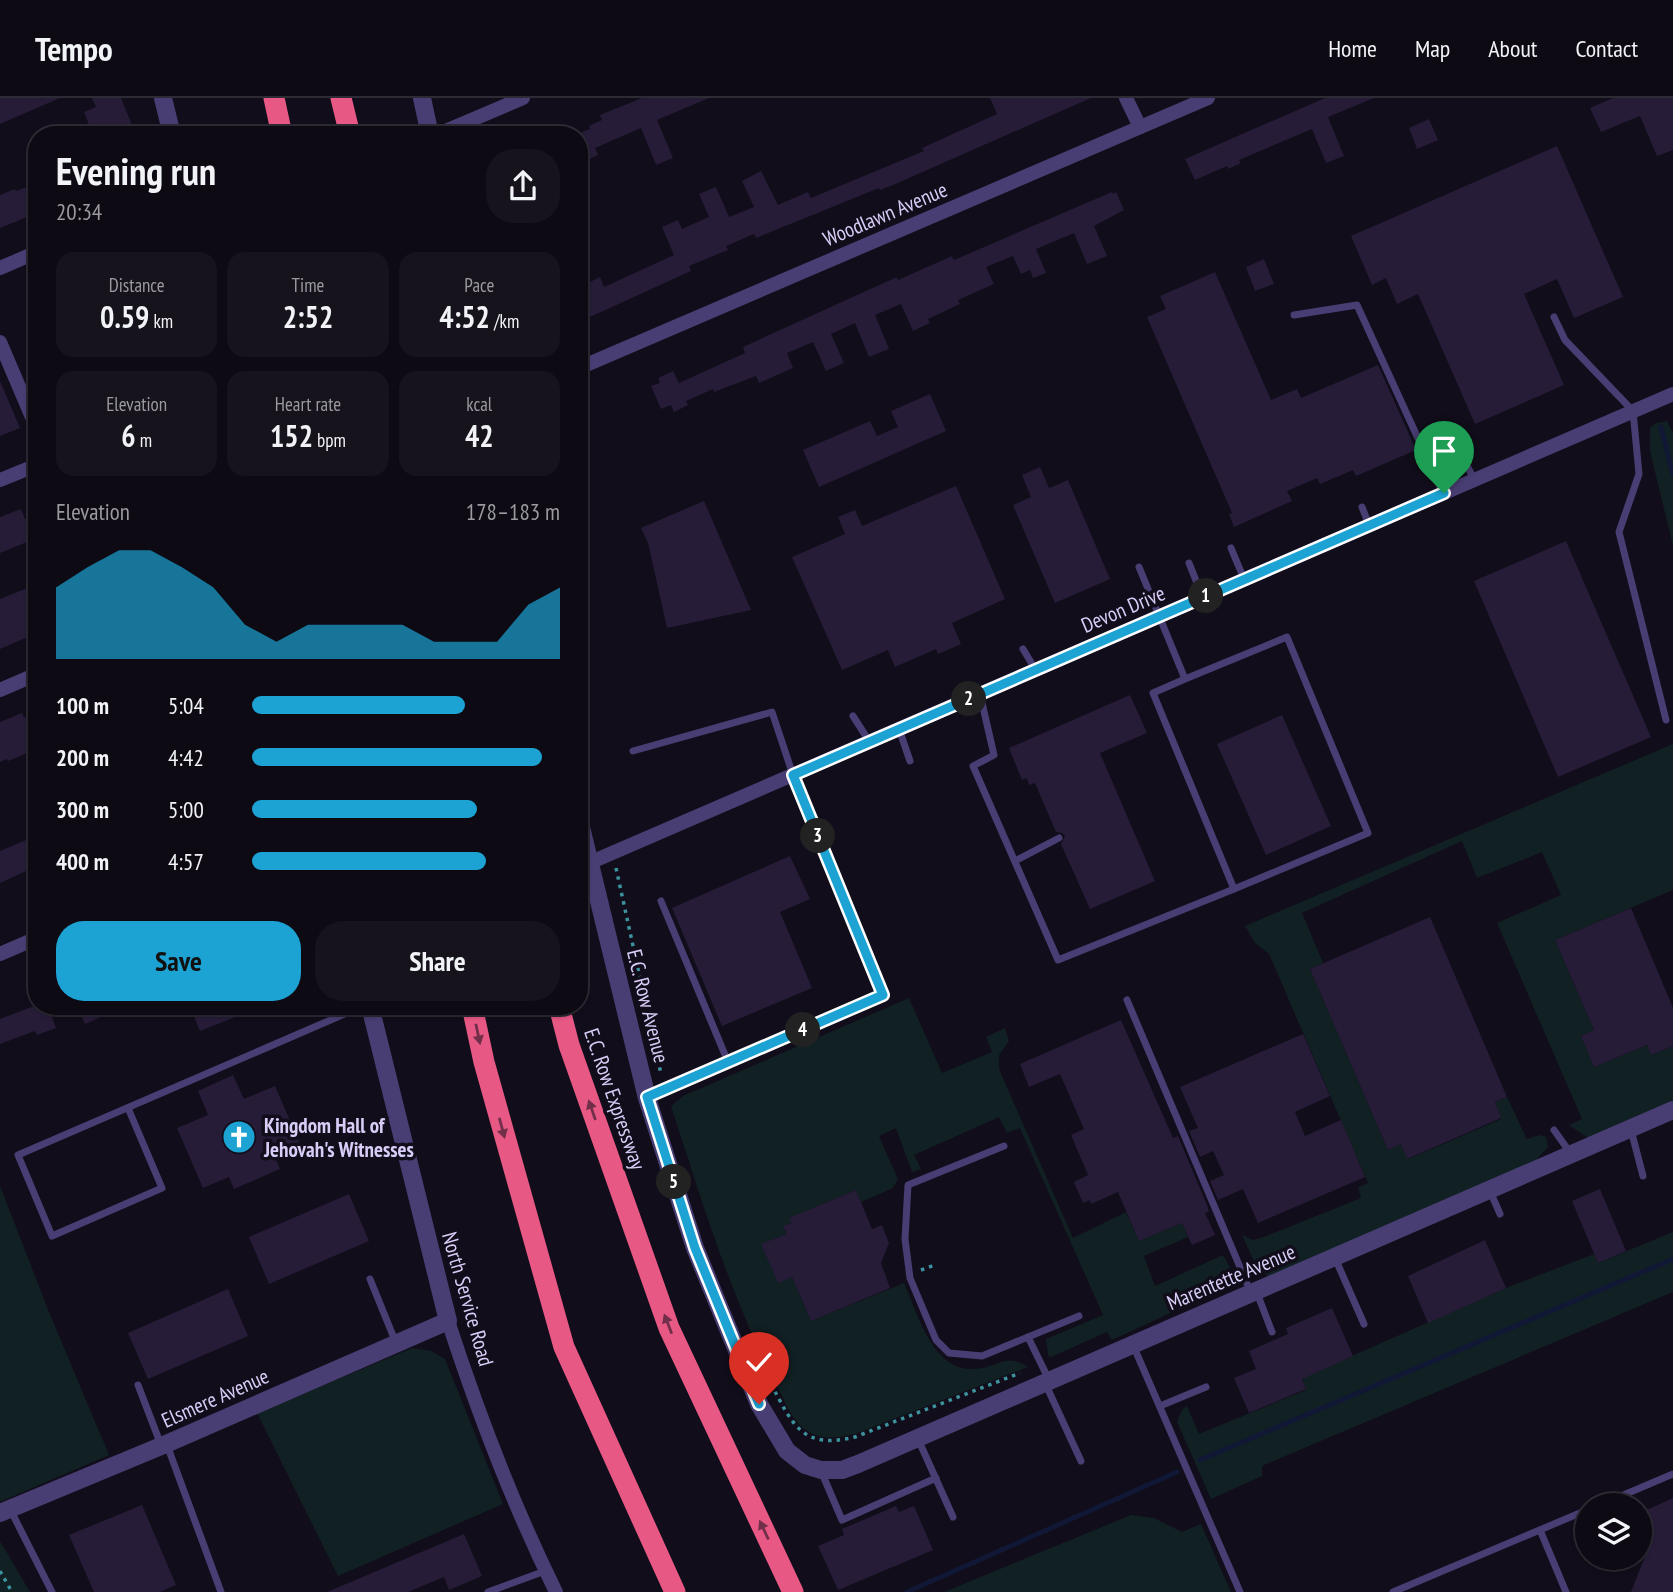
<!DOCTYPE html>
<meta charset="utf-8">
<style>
body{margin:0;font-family:"PT Sans Narrow",sans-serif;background:#16131d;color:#f1f3f6;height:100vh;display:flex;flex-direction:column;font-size:26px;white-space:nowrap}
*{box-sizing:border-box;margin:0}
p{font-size:23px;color:#9a9aa0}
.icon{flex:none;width:38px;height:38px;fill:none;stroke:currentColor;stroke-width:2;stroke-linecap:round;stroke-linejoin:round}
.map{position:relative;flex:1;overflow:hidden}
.details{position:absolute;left:28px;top:28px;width:560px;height:889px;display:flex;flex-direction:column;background:#0d0a14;border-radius:28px;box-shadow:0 2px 5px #0004,0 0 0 2px #2d2b34}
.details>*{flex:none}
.tools{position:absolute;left:1575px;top:1395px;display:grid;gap:14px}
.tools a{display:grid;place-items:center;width:77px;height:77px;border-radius:50%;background:#0d0a14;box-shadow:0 2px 5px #0004,0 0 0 2px #2d2b34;font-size:35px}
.pin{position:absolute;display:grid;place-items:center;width:60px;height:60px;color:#fff;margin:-72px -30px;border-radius:50% 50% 50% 0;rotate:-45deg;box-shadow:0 0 7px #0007}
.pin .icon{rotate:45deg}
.km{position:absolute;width:35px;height:35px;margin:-18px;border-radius:50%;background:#222;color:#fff;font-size:19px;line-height:35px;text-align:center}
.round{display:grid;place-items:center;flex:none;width:74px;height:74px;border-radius:28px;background:#16131d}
.overview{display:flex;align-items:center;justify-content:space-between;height:119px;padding:0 28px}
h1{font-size:38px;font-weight:800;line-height:52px}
.metrics{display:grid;grid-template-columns:repeat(3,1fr);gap:10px;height:119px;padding:7px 28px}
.metrics div{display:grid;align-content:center;border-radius:18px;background:#16131d;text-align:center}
.metrics b{font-size:30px;font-weight:800}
.metrics small{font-size:19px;font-weight:400}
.metrics p{font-size:19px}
.chart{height:196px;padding:14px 28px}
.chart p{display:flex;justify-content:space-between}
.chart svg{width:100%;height:126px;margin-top:7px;fill:#1da3d3;opacity:.7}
.primary-button{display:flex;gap:14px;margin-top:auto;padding:14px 28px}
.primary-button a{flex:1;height:80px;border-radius:28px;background:#1da3d3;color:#111;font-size:28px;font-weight:800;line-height:80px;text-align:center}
.primary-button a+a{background:#16131d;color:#f1f3f6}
ul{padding:0 28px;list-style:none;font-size:23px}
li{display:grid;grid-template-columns:112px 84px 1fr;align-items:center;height:52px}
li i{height:18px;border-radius:9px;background:#1da3d3}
header{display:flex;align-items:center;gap:42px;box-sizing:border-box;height:98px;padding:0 35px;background:#0d0a14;border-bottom:2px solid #2d2b34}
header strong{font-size:33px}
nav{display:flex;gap:38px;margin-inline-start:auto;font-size:24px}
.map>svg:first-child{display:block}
.green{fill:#112023}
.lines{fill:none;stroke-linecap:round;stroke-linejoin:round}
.stream{stroke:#101836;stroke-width:5}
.building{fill:#261c38}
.path{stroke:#3c939d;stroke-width:3.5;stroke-dasharray:3.5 5;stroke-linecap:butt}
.service{stroke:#493e73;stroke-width:7}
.minor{stroke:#493e73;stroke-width:14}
.tertiary{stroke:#493e73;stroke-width:18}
.motorway{stroke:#e85885;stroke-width:21}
.oneway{fill:#722f4a}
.route-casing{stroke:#fff;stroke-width:14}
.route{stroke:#1da3d3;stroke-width:9}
.labels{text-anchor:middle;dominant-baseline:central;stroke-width:7;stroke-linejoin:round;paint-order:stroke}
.street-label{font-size:21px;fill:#d9cdf8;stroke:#110d1a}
.poi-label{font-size:21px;font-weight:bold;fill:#d9cdf8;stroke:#110d1a;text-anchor:start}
</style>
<header>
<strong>Tempo</strong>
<nav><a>Home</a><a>Map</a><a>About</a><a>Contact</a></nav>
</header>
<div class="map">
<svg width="1673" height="1494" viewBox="0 0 1673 1494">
<rect width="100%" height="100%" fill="#110d1a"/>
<g class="green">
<polygon points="1667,323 1673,335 1673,448 1650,353 1650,330 1656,325"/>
<polygon points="1673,646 1673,792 1555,842 1594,932 1581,938 1594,969 1647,947 1651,957 1673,948 1673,1003 1588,1040 1569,1027 1582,1021 1497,825 1561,797 1542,754 1477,780 1462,743 1302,815 1323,865 1310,871 1388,1052 1401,1046 1408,1061 1501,1021 1495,1004 1507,999 1527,1041 1540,1037 1546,1039 1548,1049 1535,1063 1269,1179 1256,1168 1242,1137 1253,1142 1264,1139 1361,1100 1358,1089 1368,1085 1269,856 1255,845 1245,828"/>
<path d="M909,900l33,75 50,-21 -6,-15 19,-9 4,13 -10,14v14l74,169 53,-26 13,29 43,-18 6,14 -44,19 11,30 68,-31 11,19 -7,13 -115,53 -5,-8 -56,25 -3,-2 -2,-16 57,-24 -83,-187 -13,5 -8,-16 -85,38 7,14 -9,3 -16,-44 -17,8 19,43 -5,9 -32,14 -5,-12 -66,28 2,5 -9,4 4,7 -25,10 30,33 19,44 93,-38c15,33 30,95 78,85 20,-4 25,-14 46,-1l-173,67c-18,4 -35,7 -51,-5 -13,-10 -20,-30 -28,-45 -46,-88 -74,-183 -105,-278l12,-10z"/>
<polygon points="0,1088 49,1214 109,1357 0,1404"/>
<polygon points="1673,1134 1673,1194 1262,1368 1262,1378 1211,1401 1177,1324 1182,1312 1187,1308 1199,1336 1306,1292 1302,1280 1506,1190 1594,1156 1598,1165"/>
<polygon points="412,1250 431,1253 445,1261 503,1406 338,1478 257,1315"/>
<polygon points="1131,1417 1154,1420 1182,1434 1201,1426 1231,1494 944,1494"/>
<polygon points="0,1443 30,1494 0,1494"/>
</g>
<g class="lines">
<g class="stream">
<polyline points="1661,329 1673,377"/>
<polyline points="1200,1362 1673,1161"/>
<polyline points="907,1494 1177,1374"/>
</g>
</g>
<g class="building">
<polygon points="0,0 60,0 0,26"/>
<polygon points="92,0 121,0 136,37 93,37 84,14 96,9"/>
<polygon points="642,0 709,0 657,22 673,60 656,67 641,30 595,50 598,57 579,66 579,35 590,31 589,28 602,22 600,17"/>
<polygon points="990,0 1091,0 893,87 880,92 879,90 756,140 754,136 726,148 728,152 689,168 691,173 579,224 579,198 587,195 584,187 600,179 604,189 674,157 662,129 678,122 682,131 709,119 699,96 716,89 729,119 754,109 742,83 761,73 778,107 808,94 811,100 924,53 922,50 997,16"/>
<polygon points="1325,0 1374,0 1328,19 1344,58 1326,65 1312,31 1239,62 1241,65 1228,71 1227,68 1195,82 1185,61"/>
<polygon points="1613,0 1673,0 1673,52 1657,58 1640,18 1601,34 1590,10"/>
<polygon points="1429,21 1438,42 1417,51 1409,30"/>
<polygon points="1557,48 1623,199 1574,220 1557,181 1524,196 1564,287 1475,326 1418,196 1397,206 1386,180 1372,187 1351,138"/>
<polygon points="37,85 37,115 0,130 0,97 15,91 16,93"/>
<polygon points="1112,94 1113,96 1116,94 1124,112 1094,128 1107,158 1087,166 1074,135 1036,151 1046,175 1033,180 1030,172 1021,176 1013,158 986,169 994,186 958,202 960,206 928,221 930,225 913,233 901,206 875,217 889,251 869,259 855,225 831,236 844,265 826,273 813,244 787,255 793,270 759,285 756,278 714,294 713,291 686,303 688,307 674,314 671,307 661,311 651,288 660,285 658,280 673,273 679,285 745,255 743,249 866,193 897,179 898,182 952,158 954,162"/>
<polygon points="1264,161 1274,186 1255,193 1246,169"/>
<polygon points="1215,174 1271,302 1297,291 1301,300 1378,267 1416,352 1356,378 1353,372 1320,386 1317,380 1287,393 1292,403 1234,429 1229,416 1232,415 1147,219 1166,211 1160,198"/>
<polygon points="0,283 20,330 0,338"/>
<polygon points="930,296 946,333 819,389 803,352 870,323 877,338 898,329 891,313"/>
<polygon points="1040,369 1049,390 1068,382 1110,481 1055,505 1013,407 1031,399 1022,377"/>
<polygon points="956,388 1005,501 952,525 961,546 938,556 936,551 895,569 888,552 842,572 792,459 845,436 838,419 855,412 862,428"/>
<polygon points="704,403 751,512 667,530 648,445 641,430"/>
<polygon points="21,411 25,421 37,417 37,440 0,455 0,419"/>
<polygon points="1566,443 1651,639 1558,679 1474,483"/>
<polygon points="37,486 37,535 0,551 0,501"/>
<polygon points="1130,597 1147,635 1100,655 1155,783 1090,811 1061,746 1065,738 1062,735 1056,734 1035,685 1029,687 1027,680 1022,682 1009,650"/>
<polygon points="37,614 37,651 8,663 7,661 0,664 0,624 22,615 24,620"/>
<polygon points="1282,617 1331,728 1266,757 1217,646"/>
<polygon points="31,740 34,747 37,746 37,768 0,785 0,753"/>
<polygon points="790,758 810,801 780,814 812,890 722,928 672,810"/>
<polygon points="1631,810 1673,910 1673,948 1651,957 1647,947 1594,969 1581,938 1594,932 1555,842"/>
<polygon points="1430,819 1507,999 1495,1004 1501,1020 1407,1061 1401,1046 1388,1052 1310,871"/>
<polygon points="34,908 48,908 56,930 37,937 35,933 0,946 0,921"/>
<polygon points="77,908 126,908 85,926"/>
<polygon points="213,908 260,908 260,909 200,933 193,916"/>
<polygon points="1121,922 1173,1040 1178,1038 1207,1107 1209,1114 1205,1115 1215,1137 1192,1147 1182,1125 1139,1143 1118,1094 1091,1106 1090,1102 1083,1105 1074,1084 1088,1077 1071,1037 1084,1031 1060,976 1029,989 1020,966"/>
<polygon points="1303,936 1330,998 1295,1014 1305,1038 1341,1022 1365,1079 1258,1125 1243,1091 1218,1102 1210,1083 1224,1077 1213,1053 1200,1059 1189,1033 1198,1030 1180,989"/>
<polygon points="233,977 244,1001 275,988 301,1048 275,1059 280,1071 234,1091 229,1079 203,1090 177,1030 208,1017 198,993"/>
<polygon points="1600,1091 1626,1153 1598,1165 1572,1103"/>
<polygon points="856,1092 872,1131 882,1127 889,1145 881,1165 890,1190 811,1223 792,1179 778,1185 761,1146 787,1136 783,1128 792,1125 789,1120"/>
<polygon points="349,1096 369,1143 269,1186 249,1139"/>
<polygon points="1485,1142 1506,1190 1428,1225 1408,1178"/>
<polygon points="228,1191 248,1238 148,1281 128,1235"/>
<polygon points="1332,1210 1353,1258 1302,1281 1306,1291 1249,1315 1234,1280 1256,1271 1249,1253 1288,1236 1286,1230"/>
<polygon points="1673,1400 1673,1494 1631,1494 1651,1443 1640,1415"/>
<polygon points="142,1407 176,1487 160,1494 94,1494 69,1437"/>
<polygon points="896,1408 899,1414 914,1408 933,1452 838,1492 818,1448 844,1437 842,1431"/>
<polygon points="464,1436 482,1478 449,1492 444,1479 408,1494 327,1494"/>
</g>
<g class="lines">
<g class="path">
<polyline points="616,770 661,976"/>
<polyline points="921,1172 935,1167"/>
<path d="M771,1286c22,41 31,66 84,53l165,-64"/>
<polyline points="0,1473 12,1494"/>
</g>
<g class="service">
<polyline points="1294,217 1357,207 1443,395"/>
<polyline points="1554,219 1565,242 1633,313 1639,376 1619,434 1666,622"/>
<polyline points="1457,349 1474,381"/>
<polyline points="1362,409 1369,427"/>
<polyline points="1231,450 1244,481"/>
<polyline points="1189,465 1203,500"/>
<polyline points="1139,469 1185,581 1287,539 1368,735 1234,791 1153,595 1185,581"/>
<polyline points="1023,551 1035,571"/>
<polyline points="980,596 994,657 973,668 1058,862 1234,791"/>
<polyline points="853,618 869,643"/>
<polyline points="899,631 910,663"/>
<polyline points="633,653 772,614 793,677 882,897 647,1000"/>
<polyline points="1015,763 1059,740"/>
<polyline points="661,803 728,964"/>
<polyline points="1127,902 1251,1195"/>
<polyline points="128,1010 162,1090 52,1138 18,1057 363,908"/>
<polyline points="1554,1032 1571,1056"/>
<polyline points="1631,1032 1643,1078"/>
<polyline points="1004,1048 908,1087 905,1141 910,1180 936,1242 949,1255 982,1258 1079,1218"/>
<polyline points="1490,1093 1500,1116"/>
<polyline points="1335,1160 1364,1226"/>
<polyline points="370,1181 396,1245"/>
<polyline points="1257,1195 1272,1234"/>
<polyline points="1028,1239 1049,1282"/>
<polyline points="1133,1247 1240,1494"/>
<polyline points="1045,1285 1081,1363"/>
<polyline points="138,1287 161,1347"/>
<polyline points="1160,1308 1206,1289"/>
<polyline points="918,1341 953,1419"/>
<polyline points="167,1347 221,1494"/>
<polyline points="821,1373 842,1422 936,1380"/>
<polyline points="1600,1407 1673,1376"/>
<polyline points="10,1411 52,1494"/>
<polyline points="1540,1432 1566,1494"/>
<polyline points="488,1494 545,1473"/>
<polyline points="1393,1494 1587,1412"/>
</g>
<g class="minor">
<polyline points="1126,0 1140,29"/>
<polyline points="436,37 523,0"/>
<polyline points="0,170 37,154"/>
<polyline points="0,244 37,331"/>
<polyline points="579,270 1208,0"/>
<polyline points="0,382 37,367"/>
<polyline points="0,592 37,576"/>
<polyline points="589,765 1673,296"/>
<polyline points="0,856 37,840"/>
<path d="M448,1223c30,92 65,184 108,271"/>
</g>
<g class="tertiary">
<polyline points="163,0 172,37"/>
<polyline points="422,0 430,37"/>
<polyline points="579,721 647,1000 695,1150 759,1306 787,1353 805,1367 821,1372 842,1372 858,1366 1673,1012"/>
<polyline points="0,1415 166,1346 448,1223 370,908"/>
</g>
<g class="motorway">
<polyline points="274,0 282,37"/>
<polyline points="341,0 350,37"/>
<polyline points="472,908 484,964 564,1249 675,1494"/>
<polyline points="559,908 569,947 669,1230 793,1494"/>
</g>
</g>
<defs><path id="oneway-solid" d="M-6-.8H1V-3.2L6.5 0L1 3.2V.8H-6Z" transform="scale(1.75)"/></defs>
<g class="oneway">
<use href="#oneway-solid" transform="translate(478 936) rotate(78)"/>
<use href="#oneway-solid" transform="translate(592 1012) rotate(-109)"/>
<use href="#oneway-solid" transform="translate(502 1030) rotate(75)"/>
<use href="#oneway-solid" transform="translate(668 1226) rotate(-111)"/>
<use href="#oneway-solid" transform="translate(764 1432) rotate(-115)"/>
</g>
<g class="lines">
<defs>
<polyline id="route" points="759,1306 695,1150 647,999 883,897 793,677 1444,395"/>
</defs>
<use href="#route" class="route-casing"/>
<use href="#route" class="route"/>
</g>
<defs>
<symbol id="church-disc" viewBox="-11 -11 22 22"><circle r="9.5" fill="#1da3d3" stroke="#110d1a"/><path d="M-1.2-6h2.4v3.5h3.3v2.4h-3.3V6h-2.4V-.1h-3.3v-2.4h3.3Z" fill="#fff"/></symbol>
</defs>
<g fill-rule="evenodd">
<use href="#church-disc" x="220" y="1020" width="38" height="38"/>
</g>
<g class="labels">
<g class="street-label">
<text transform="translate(885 116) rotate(-23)">Woodlawn Avenue</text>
<text transform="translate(1123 511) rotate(-23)">Devon Drive</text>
<text transform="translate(648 908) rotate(76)">E.C. Row Avenue</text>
<text transform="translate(615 1001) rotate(71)">E.C. Row Expressway</text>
<text transform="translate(1231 1179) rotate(-23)">Marentette Avenue</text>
<text transform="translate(468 1201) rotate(74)">North Service Road</text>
<text transform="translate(215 1300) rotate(-24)">Elsmere Avenue</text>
</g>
<g class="poi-label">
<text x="264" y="1027">Kingdom Hall of<tspan x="264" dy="24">Jehovah's Witnesses</tspan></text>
</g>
</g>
</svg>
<div class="tools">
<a><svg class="icon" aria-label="layers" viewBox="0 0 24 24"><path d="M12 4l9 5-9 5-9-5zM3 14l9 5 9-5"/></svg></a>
</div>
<div class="pin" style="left:1444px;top:395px;background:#1e9e55"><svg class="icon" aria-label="arrive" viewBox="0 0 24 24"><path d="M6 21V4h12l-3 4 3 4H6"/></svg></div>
<div class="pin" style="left:759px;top:1306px;background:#d93025"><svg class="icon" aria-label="check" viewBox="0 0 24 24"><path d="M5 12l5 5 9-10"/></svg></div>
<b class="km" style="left:1206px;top:498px">1</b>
<b class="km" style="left:969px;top:601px">2</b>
<b class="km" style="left:818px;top:738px">3</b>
<b class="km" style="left:803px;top:932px">4</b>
<b class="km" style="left:674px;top:1084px">5</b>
<section class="details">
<div class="overview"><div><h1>Evening run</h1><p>20:34</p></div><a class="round"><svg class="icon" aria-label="share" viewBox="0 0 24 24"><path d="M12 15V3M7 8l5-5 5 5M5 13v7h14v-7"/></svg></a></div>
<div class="metrics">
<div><p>Distance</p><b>0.59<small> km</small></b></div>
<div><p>Time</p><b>2:52</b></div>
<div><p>Pace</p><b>4:52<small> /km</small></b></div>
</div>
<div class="metrics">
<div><p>Elevation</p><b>6<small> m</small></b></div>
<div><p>Heart rate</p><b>152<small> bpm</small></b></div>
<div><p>kcal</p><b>42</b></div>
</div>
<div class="chart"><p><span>Elevation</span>178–183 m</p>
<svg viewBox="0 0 160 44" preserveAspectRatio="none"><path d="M0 44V19L10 12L20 6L30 6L40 12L50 19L60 32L70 38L80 32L90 32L100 32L110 32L120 38L130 38L140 38L150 25L160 19V44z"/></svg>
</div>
<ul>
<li><b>100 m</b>5:04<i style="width:69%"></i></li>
<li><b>200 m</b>4:42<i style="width:94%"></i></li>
<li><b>300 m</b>5:00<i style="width:73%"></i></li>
<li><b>400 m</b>4:57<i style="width:76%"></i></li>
</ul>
<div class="primary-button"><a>Save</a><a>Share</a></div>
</section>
</div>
